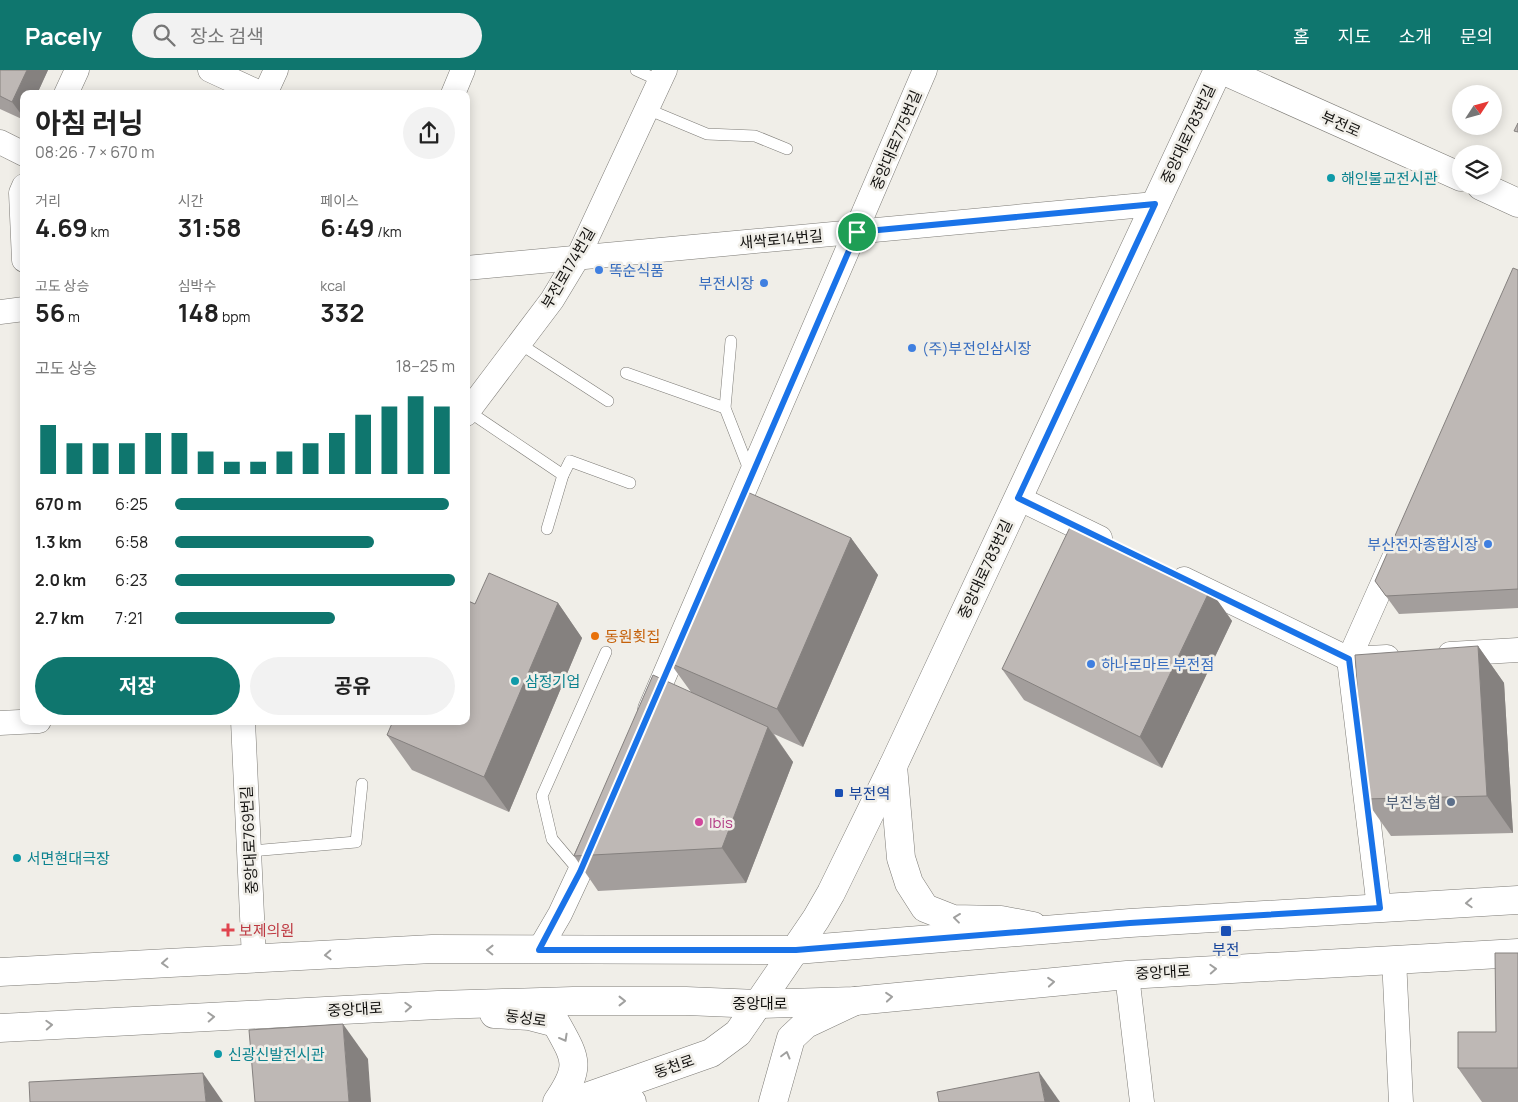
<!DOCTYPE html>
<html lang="ko">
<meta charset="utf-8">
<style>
body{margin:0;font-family:Manrope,"Noto Sans KR",sans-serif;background:#f2f2f2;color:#222;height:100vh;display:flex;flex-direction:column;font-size:19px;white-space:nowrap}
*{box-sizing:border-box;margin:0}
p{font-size:16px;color:#767676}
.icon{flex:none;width:28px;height:28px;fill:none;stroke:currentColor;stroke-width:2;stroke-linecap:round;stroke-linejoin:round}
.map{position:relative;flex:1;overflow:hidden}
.sheet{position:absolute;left:20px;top:20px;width:450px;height:635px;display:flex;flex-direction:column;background:#fff;border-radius:10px;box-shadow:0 2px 12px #0003}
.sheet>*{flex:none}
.needle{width:32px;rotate:54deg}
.controls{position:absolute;left:1452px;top:15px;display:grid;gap:10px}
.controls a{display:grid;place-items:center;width:50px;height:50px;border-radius:50%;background:#fff;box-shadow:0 2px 12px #0003;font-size:25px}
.pin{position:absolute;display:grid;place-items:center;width:42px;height:42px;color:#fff;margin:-21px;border:2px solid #fff;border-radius:50%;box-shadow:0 1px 5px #0007}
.round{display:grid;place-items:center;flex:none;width:52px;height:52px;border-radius:26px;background:#f2f2f2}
.summary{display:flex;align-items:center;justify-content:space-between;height:85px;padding:0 15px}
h1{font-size:28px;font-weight:700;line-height:38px}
.figures{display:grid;grid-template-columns:repeat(3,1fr);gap:8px;height:85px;padding:5px 15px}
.figures div{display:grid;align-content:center}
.figures b{font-size:25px;font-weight:700}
.figures small{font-size:14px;font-weight:400}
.figures p{font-size:14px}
.chart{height:140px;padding:10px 15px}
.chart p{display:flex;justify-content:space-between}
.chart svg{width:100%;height:90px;margin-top:5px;stroke:#0f766e;stroke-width:6}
.action{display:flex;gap:10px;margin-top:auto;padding:10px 15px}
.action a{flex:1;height:58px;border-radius:30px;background:#0f766e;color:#fff;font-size:20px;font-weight:700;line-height:58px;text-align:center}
.action a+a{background:#f2f2f2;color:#222}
ul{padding:0 15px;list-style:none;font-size:16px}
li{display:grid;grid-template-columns:80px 60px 1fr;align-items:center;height:38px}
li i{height:12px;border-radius:6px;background:#0f766e}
header{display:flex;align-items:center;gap:30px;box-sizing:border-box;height:70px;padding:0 25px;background:#0f766e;color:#fff}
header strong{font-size:24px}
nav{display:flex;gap:28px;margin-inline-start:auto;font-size:18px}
.search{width:350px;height:45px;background:#f2f2f2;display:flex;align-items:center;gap:12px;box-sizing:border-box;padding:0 18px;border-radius:28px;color:#767676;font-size:19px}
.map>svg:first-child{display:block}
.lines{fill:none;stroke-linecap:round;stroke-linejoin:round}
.service-casing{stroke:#7d7b76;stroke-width:12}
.minor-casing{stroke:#7d7b76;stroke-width:25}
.tertiary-casing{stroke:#7d7b76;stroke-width:29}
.secondary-casing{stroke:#7d7b76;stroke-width:29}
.primary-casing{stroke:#7d7b76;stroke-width:29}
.service{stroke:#fff;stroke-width:11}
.minor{stroke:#fff;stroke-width:24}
.tertiary{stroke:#fff;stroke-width:28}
.secondary{stroke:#fff;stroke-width:28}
.primary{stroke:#fff;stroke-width:28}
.wall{fill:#a39e9c}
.shaded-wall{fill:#85817f}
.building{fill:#beb8b5;stroke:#85817f}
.oneway{stroke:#a0a09f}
.route-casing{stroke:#fff;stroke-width:10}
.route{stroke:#1a73e8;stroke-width:6}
.culture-dot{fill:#0f9aa8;stroke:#f0eee8;stroke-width:2}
.shop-dot{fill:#3f7fe0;stroke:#f0eee8;stroke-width:2}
.food-dot{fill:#e8710a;stroke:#f0eee8;stroke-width:2}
.transit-dot{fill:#1a4fb4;stroke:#f0eee8;stroke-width:2}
.service-dot{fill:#5c6f8a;stroke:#f0eee8;stroke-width:2}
.hotel-dot{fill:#d1479c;stroke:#f0eee8;stroke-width:2}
.health-dot{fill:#e0444e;stroke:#f0eee8;stroke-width:2}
.labels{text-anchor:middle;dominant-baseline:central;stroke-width:5;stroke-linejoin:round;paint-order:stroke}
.street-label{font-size:15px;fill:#12110f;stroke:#f0eee8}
.culture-label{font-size:15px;fill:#0d838f;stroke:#f0eee8;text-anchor:start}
.shop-label{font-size:15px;fill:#366cbe;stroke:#f0eee8;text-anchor:start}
.food-label{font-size:15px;fill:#c56008;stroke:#f0eee8;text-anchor:start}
.transit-label{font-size:15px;fill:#164399;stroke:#f0eee8;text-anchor:start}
.service-label{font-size:15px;fill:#4e5e75;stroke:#f0eee8;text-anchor:end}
.hotel-label{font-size:15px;fill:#b23c85;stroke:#f0eee8;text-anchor:start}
.health-label{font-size:15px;fill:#be3a42;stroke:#f0eee8;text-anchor:start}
</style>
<header>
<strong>Pacely</strong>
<div class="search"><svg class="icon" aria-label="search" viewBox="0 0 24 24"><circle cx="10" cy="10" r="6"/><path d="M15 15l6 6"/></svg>장소 검색</div>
<nav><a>홈</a><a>지도</a><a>소개</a><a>문의</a></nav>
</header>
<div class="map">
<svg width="1518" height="1032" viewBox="0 0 1518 1032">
<rect width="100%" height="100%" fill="#f0eee8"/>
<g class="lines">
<defs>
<g id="service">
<polyline points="636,0 660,11"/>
<polyline points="647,39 707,64 755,66 787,79"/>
<polyline points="731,271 725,338 750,402"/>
<polyline points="520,274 608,331"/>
<polyline points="626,303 725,338"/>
<polyline points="468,341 563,405 570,391 630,413"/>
<polyline points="547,459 563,405"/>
<polyline points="251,781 356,772 362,714"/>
<polyline points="580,802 552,769 542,726 606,582"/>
</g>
<g id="minor">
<polyline points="210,0 262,24"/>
<polyline points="66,24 77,0"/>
<polyline points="265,24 276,0"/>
<polyline points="453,24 463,0"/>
<polyline points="0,72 24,84"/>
<polyline points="24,116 21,123 24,190"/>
<polyline points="466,198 1155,134"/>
<polyline points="0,242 24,239"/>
<polyline points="466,344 552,230 578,187 665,0"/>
<polyline points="1018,428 1100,468"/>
<polyline points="1184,509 1349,589 1387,587"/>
<polyline points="1450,584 1518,580"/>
<polyline points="1349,589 1394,488"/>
<polyline points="1349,589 1379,838"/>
<polyline points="650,639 925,0"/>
<polyline points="243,651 254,889"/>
<polyline points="0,653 39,651"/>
<polyline points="539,880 560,844 595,769"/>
<polyline points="1394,889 1401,1032"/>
<polyline points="1127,905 1142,1032"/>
</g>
<g id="tertiary">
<polyline points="893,696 901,788 909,813 925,838 953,849 1001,850 1033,856"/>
<polyline points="758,934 816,849 831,823 893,696 1218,0"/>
</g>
<g id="secondary">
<polyline points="1222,0 1461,107"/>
<polyline points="1481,116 1518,133"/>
<path d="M494,944l35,2 27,7c20,36 26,43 1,79"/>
<polyline points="591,1028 632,1032"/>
<polyline points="572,1032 711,983 738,963 758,934"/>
<polyline points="773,1032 791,968 806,954 855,931"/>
</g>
<g id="primary">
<polyline points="0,902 432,879 796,880 1130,853 1518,830"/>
<polyline points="0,958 438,935 573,931 686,931 758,934 855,931 1127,905 1518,883"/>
</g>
</defs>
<use href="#service" class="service-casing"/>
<use href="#minor" class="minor-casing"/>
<use href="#tertiary" class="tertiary-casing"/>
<use href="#secondary" class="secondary-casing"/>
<use href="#primary" class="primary-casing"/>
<use href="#service" class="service"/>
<use href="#minor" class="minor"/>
<use href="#tertiary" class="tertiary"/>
<use href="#secondary" class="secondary"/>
<use href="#primary" class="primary"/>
</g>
<g class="wall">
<polygon points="0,0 48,0 37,24 24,24 24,50 0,39"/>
<polygon points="1518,200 1518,538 1399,544 1375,511"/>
<polygon points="851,468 878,505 803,677 774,664 793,692 746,813 598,821 574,786 691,622 670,593"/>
<polygon points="1210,520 1232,551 1162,698 1024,630 1002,599"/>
<polygon points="558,533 582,568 509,742 412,700 387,665 475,534"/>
<polygon points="1478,576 1504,613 1513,763 1391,766 1365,729"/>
<polygon points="1518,883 1518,1032 1482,1032 1458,998 1496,962"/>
</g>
<g class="shaded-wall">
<polygon points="27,0 48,0 37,24 24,24 24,48 12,32"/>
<polygon points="851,468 878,505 803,677 777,639"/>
<polygon points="1210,520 1232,551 1162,698 1140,667"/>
<polygon points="558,533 582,568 509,742 484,707"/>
<polygon points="1478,576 1504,613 1513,763 1487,726"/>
<polygon points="768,657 793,692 746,813 722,778"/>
<polygon points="343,954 368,989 371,1032 349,1032"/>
<polygon points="1039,1002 1060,1032 1045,1032"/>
<polygon points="203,1003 223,1032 206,1032"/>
</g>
<g class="building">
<polygon points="0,0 27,0 12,32 0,26"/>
<polygon points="1518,53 1518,62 1514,61"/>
<polygon points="1513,198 1518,200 1518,519 1386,526 1375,511"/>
<polygon points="745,421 851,468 777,639 670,593"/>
<polygon points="1072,453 1210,520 1140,667 1002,599"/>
<polygon points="489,503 558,533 484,707 387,665 393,651 466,651 466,530 475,534"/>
<polygon points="1478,576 1487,726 1365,729 1355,585"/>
<polygon points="653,605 768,657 722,778 574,786"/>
<polygon points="1495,883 1518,883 1518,998 1458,998 1458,962 1496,962"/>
<polygon points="343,954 349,1032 255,1032 249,960"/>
<polygon points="1039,1002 1045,1032 939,1032 937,1022"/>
<polygon points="203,1003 206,1032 30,1032 29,1012"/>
</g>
<defs><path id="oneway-chevron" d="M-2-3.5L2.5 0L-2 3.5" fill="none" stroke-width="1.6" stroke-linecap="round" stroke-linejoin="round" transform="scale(1.25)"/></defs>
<g class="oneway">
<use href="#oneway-chevron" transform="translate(1469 833) rotate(177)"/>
<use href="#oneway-chevron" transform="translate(957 848) rotate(-173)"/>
<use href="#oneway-chevron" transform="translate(490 880) rotate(-179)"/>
<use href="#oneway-chevron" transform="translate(328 885) rotate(177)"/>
<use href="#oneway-chevron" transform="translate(165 893) rotate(177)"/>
<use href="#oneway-chevron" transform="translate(1213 899) rotate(-3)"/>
<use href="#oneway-chevron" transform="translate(1051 912) rotate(-5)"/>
<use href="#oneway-chevron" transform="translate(889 927) rotate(-5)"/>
<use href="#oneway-chevron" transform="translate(622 931)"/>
<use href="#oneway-chevron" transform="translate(408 937) rotate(-3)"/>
<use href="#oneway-chevron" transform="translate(211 947) rotate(-3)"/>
<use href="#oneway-chevron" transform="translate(49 955) rotate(-3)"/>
<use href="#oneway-chevron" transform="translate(564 968) rotate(61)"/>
<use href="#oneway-chevron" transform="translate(786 985) rotate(-75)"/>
</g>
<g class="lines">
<defs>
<polygon id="route" points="1155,134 1018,428 1349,589 1380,838 1130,853 796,880 539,880 580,802 857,162"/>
</defs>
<use href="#route" class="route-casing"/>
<use href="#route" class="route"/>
</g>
<g class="culture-dot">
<circle cx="1331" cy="108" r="5"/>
<circle cx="515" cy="611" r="5"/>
<circle cx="17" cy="788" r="5"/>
<circle cx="218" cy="984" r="5"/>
</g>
<g class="shop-dot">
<circle cx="599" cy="200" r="5"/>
<circle cx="764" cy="213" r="5"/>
<circle cx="912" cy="278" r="5"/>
<circle cx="1488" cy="474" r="5"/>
<circle cx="1091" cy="594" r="5"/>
</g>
<circle class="food-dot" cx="595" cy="566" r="5"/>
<g class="transit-dot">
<rect x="834" y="718" width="10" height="10" rx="2.5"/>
<rect x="1220" y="855" width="12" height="12" rx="2.5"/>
</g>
<circle class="service-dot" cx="1451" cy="732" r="5"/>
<circle class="hotel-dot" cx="699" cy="752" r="5"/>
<path class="health-dot" d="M225.5 852.5h5v5h5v5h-5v5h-5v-5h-5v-5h5z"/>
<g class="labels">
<g class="street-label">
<text transform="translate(1341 54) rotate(24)">부전로</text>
<text transform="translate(1188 64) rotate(-65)">중앙대로783번길</text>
<text transform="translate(896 70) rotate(-67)">중앙대로775번길</text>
<text transform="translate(781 169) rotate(-5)">새싹로14번길</text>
<text transform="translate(568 198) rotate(-60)">부전로174번길</text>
<text transform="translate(985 499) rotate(-65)">중앙대로783번길</text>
<text transform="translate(249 770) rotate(-93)">중앙대로769번길</text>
<text transform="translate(1163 902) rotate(-3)">중앙대로</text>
<text x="760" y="933">중앙대로</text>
<text transform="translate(355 939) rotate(-3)">중앙대로</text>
<text transform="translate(526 948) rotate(8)">동성로</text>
<text transform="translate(674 996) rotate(-19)">동천로</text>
</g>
<g class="culture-label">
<text x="1341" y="108">해인불교전시관</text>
<text x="525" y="611">삼정기업</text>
<text x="27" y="788">서면현대극장</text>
<text x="228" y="984">신광신발전시관</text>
</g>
<g class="shop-label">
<text x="609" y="200">똑순식품</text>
<text x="754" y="213" text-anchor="end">부전시장</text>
<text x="922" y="278">(주)부전인삼시장</text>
<text x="1478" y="474" text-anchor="end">부산전자종합시장</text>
<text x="1101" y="594">하나로마트 부전점</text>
</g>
<g class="food-label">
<text x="605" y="566">동원횟집</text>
</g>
<g class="transit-label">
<text x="849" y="723">부전역</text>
<text x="1226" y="879" text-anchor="middle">부전</text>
</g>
<g class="service-label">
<text x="1441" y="732">부전농협</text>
</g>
<g class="hotel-label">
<text x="709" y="752">Ibis</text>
</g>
<g class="health-label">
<text x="239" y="860">보제의원</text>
</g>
</g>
</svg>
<div class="controls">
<a><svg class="needle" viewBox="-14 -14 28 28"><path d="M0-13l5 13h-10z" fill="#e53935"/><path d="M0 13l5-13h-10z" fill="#767676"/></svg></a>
<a><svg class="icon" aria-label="layers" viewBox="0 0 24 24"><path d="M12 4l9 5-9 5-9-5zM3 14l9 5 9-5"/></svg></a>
</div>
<div class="pin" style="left:857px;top:162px;background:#1e9e55"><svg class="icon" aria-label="arrive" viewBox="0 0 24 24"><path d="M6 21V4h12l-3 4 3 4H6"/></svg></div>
<section class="sheet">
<div class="summary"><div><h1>아침 러닝</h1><p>08:26 · 7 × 670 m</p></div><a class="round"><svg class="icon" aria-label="share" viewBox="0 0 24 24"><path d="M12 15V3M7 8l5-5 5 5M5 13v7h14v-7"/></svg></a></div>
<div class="figures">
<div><p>거리</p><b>4.69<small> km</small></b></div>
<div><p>시간</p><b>31:58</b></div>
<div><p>페이스</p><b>6:49<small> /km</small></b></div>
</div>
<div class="figures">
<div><p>고도 상승</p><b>56<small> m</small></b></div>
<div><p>심박수</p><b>148<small> bpm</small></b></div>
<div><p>kcal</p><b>332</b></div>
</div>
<div class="chart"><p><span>고도 상승</span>18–25 m</p>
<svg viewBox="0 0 160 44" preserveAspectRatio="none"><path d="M5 44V20M15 44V29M25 44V29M35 44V29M45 44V24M55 44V24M65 44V33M75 44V38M85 44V38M95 44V33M105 44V29M115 44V24M125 44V15M135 44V11M145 44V6M155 44V11"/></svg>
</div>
<ul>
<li><b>670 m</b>6:25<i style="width:98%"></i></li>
<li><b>1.3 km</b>6:58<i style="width:71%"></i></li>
<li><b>2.0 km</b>6:23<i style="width:100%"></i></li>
<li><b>2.7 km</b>7:21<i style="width:57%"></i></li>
</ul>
<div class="action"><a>저장</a><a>공유</a></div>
</section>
</div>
